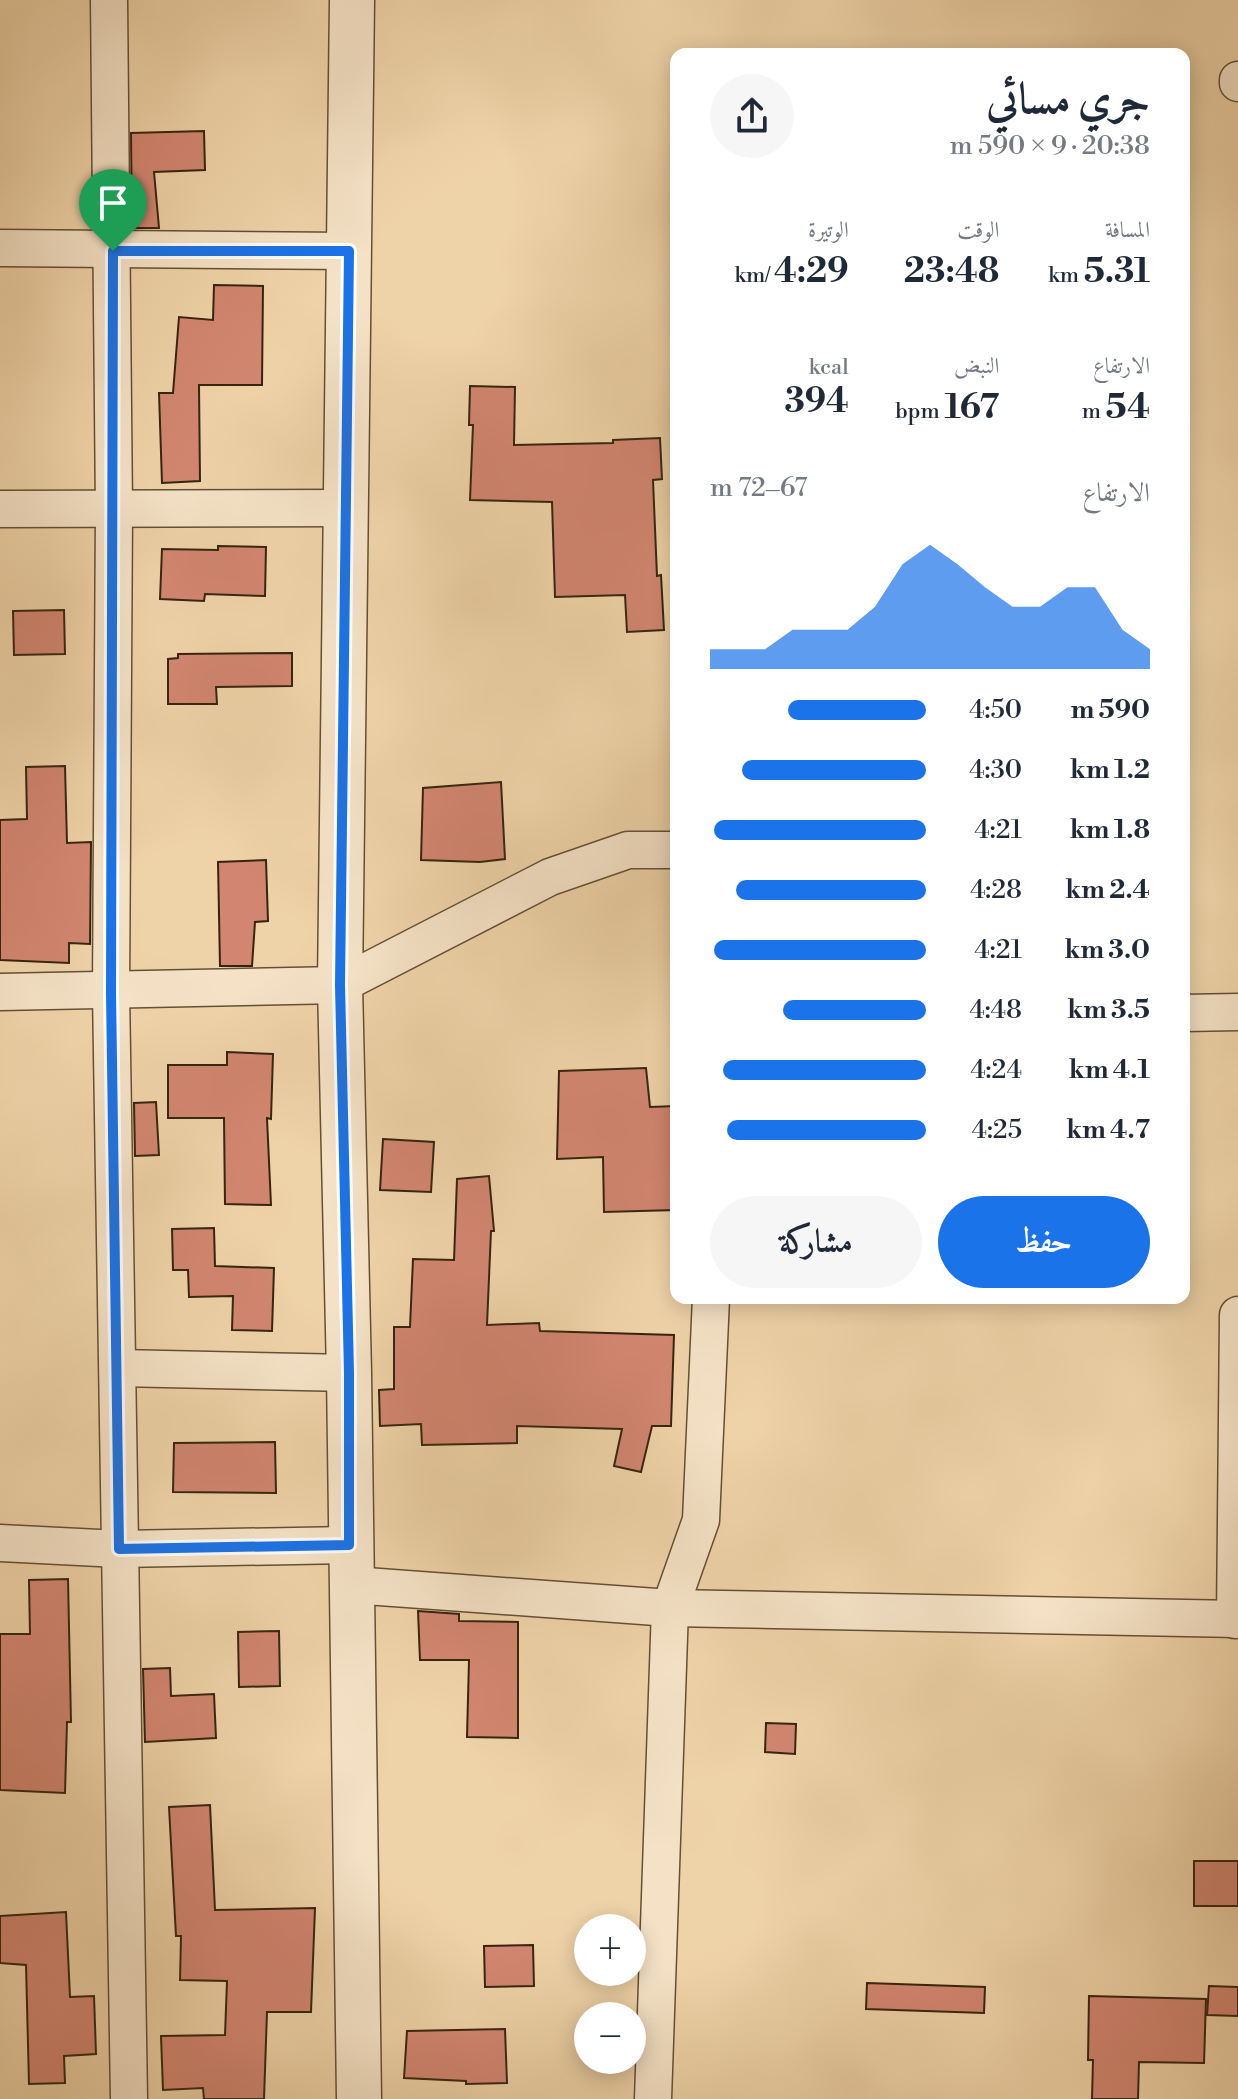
<!DOCTYPE html>
<html lang="ar">
<meta charset="utf-8">
<style>
body{margin:0;font-family:"Libre Bodoni",Amiri,serif;background:#f6f6f7;color:#1f2937;direction:rtl;height:100vh;display:flex;flex-direction:column;font-size:30px;white-space:nowrap}
*{box-sizing:border-box;margin:0}
p{font-size:26px;color:#747a83}
.icon{flex:none;width:44px;height:44px;fill:none;stroke:currentColor;stroke-width:2;stroke-linecap:round;stroke-linejoin:round}
.map{position:relative;flex:1;overflow:hidden;direction:ltr}
.panel{position:absolute;left:670px;top:48px;width:520px;height:1256px;display:flex;flex-direction:column;background:#fff;border-radius:16px;box-shadow:0 4px 20px #0003;direction:rtl}
.panel>*{flex:none}
.tools{position:absolute;left:574px;top:1914px;display:grid;gap:16px}
.tools a{display:grid;place-items:center;width:72px;height:72px;border-radius:50%;background:#fff;box-shadow:0 4px 20px #0003;font-size:40px}
.pin{position:absolute;display:grid;place-items:center;width:68px;height:68px;color:#fff;margin:-82px -34px;border-radius:50% 50% 50% 0;rotate:-45deg;box-shadow:0 0 8px #0007}
.pin .icon{rotate:45deg}
.round{display:grid;place-items:center;flex:none;width:84px;height:84px;border-radius:42px;background:#f6f6f7}
.overview{display:flex;align-items:center;justify-content:space-between;height:136px;padding:0 40px}
h1{font-size:44px;font-weight:700;line-height:60px}
.metrics{display:grid;grid-template-columns:repeat(3,1fr);gap:12px;height:136px;padding:8px 40px}
.metrics div{display:grid;align-content:center}
.metrics b{font-size:34px;font-weight:700}
.metrics small{font-size:22px;font-weight:400}
.metrics p{font-size:22px}
.chart{height:224px;padding:16px 40px}
.chart p{display:flex;justify-content:space-between}
.chart svg{width:100%;height:144px;margin-top:8px;fill:#1a73e8;opacity:.7}
.action{display:flex;gap:16px;margin-top:auto;padding:16px 40px}
.action a{flex:1;height:92px;border-radius:48px;background:#1a73e8;color:#fff;font-size:32px;font-weight:700;line-height:92px;text-align:center}
.action a+a{background:#f6f6f7;color:#1f2937}
ul{padding:0 40px;list-style:none;font-size:26px}
li{display:grid;grid-template-columns:128px 96px 1fr;align-items:center;height:60px}
li i{height:20px;border-radius:10px;background:#1a73e8}
.map>svg:first-child{display:block}
.building{fill:#d28671;stroke:#36250e;stroke-width:2}
.lines{fill:none;stroke-linecap:round;stroke-linejoin:round}
.minor-casing{stroke:#645034;stroke-width:39}
.tertiary-casing{stroke:#645034;stroke-width:47}
.minor{stroke:#f5e2c6;stroke-width:36}
.tertiary{stroke:#f5e2c6;stroke-width:44}
.route-casing{stroke:#fff;stroke-width:16}
.route{stroke:#1a73e8;stroke-width:10}
</style>
<div class="map">
<svg width="1238" height="2099" viewBox="0 0 1238 2099">
<rect width="100%" height="100%" fill="#efd3a8"/>
<filter id="stains"><feTurbulence type="fractalNoise" baseFrequency=".0025" numOctaves="4"/><feColorMatrix values="0 0 0 0 .2 0 0 0 0 .09 0 0 0 0 .02 0 0 0 .5 -.17"/></filter>
<radialGradient id="worn" r=".72"><stop offset=".6" stop-color="#630" stop-opacity="0"/><stop offset="1" stop-color="#630" stop-opacity=".3"/></radialGradient>
<g class="building">
<polygon points="204,131 205,170 154,172 159,228 132,228 131,133"/>
<polygon points="214,285 263,286 262,385 199,385 200,481 162,483 159,393 173,393 179,317 213,320"/>
<polygon points="470,386 515,387 514,445 613,443 613,440 660,438 662,479 653,480 657,576 661,575 664,630 627,632 625,595 555,597 552,502 470,500 473,425 469,425"/>
<polygon points="218,546 266,547 265,596 205,594 204,601 160,599 162,549 218,550"/>
<polygon points="64,610 65,654 14,655 13,611"/>
<polygon points="292,653 292,686 216,687 217,704 168,704 168,659 178,658 178,654"/>
<polygon points="65,766 67,843 91,842 90,944 69,943 69,963 0,960 0,820 27,819 26,767"/>
<polygon points="501,782 505,859 480,862 421,860 423,788"/>
<polygon points="266,860 268,921 255,922 252,966 220,966 218,862"/>
<polygon points="227,1052 273,1054 271,1119 267,1118 271,1205 225,1204 224,1118 168,1118 168,1065 227,1065"/>
<polygon points="646,1068 650,1107 676,1106 676,1210 604,1212 603,1157 557,1159 559,1071"/>
<polygon points="156,1102 159,1155 135,1156 134,1103"/>
<polygon points="383,1139 434,1142 431,1192 380,1190"/>
<polygon points="489,1176 494,1231 491,1231 487,1325 539,1323 540,1331 674,1335 671,1426 652,1426 641,1472 614,1466 622,1429 517,1426 517,1443 422,1445 421,1424 380,1426 379,1390 394,1389 394,1327 410,1327 413,1259 454,1260 457,1179"/>
<polygon points="214,1228 215,1266 274,1268 272,1331 232,1330 233,1296 189,1297 188,1270 173,1270 172,1229"/>
<polygon points="275,1442 276,1493 173,1492 174,1443"/>
<polygon points="68,1579 71,1722 67,1722 65,1793 0,1790 0,1634 30,1634 29,1580"/>
<polygon points="418,1611 459,1614 459,1621 518,1622 518,1738 467,1737 469,1660 420,1660"/>
<polygon points="279,1631 280,1686 239,1687 238,1632"/>
<polygon points="170,1668 171,1696 214,1694 216,1738 145,1742 143,1669"/>
<polygon points="766,1723 796,1724 795,1754 765,1752"/>
<polygon points="210,1805 215,1910 315,1908 311,2012 267,2012 264,2099 204,2099 203,2088 163,2090 161,2036 225,2035 227,1981 180,1980 181,1936 176,1936 169,1807"/>
<rect x="1194" y="1861" width="44" height="45"/>
<polygon points="66,1912 70,1997 94,1996 96,2054 64,2056 65,2083 29,2084 26,1965 0,1963 0,1916"/>
<polygon points="533,1945 534,1986 485,1987 484,1946"/>
<polygon points="867,1983 985,1987 984,2013 866,2009"/>
<polygon points="1209,1986 1238,1987 1238,2016 1207,2015"/>
<polygon points="1089,1996 1206,1999 1204,2063 1139,2062 1138,2099 1092,2099 1093,2060 1088,2060"/>
<polygon points="505,2029 507,2083 466,2084 466,2081 404,2078 407,2031"/>
</g>
<g class="lines">
<defs>
<g id="minor">
<polyline points="109,0 114,510 111,992 129,2099"/>
<polyline points="1238,80 1238,83"/>
<polyline points="0,248 349,251"/>
<polyline points="0,509 345,508"/>
<polyline points="0,992 340,985 550,877 628,850 676,850"/>
<polyline points="1184,1013 1238,1012"/>
<polyline points="118,1368 349,1373"/>
<polyline points="0,1543 119,1549 349,1545"/>
<polyline points="352,1585 670,1608 1238,1619"/>
<polyline points="1235,1620 1238,1315"/>
<polyline points="653,2099 670,1608 701,1520 711,1298"/>
</g>
<polyline id="tertiary" points="352,0 340,985 349,1373 359,2099"/>
</defs>
<use href="#minor" class="minor-casing"/>
<use href="#tertiary" class="tertiary-casing"/>
<use href="#minor" class="minor"/>
<use href="#tertiary" class="tertiary"/>
</g>
<g class="lines">
<defs>
<polygon id="route" points="113,251 349,251 340,985 349,1373 349,1545 119,1549 111,992"/>
</defs>
<use href="#route" class="route-casing"/>
<use href="#route" class="route"/>
</g>
<rect width="100%" height="100%" filter="url(#stains)"/>
<rect width="100%" height="100%" fill="url(#worn)"/>
</svg>
<div class="tools">
<a>+</a>
<a>−</a>
</div>
<div class="pin" style="left:113px;top:251px;background:#1e9e55"><svg class="icon" aria-label="arrive" viewBox="0 0 24 24"><path d="M6 21V4h12l-3 4 3 4H6"/></svg></div>
<section class="panel">
<div class="overview"><div><h1>جري مسائي</h1><p>20:38 · 9 × 590 m</p></div><a class="round"><svg class="icon" aria-label="share" viewBox="0 0 24 24"><path d="M12 15V3M7 8l5-5 5 5M5 13v7h14v-7"/></svg></a></div>
<div class="metrics">
<div><p>المسافة</p><b>5.31<small> km</small></b></div>
<div><p>الوقت</p><b>23:48</b></div>
<div><p>الوتيرة</p><b>4:29<small> /km</small></b></div>
</div>
<div class="metrics">
<div><p>الارتفاع</p><b>54<small> m</small></b></div>
<div><p>النبض</p><b>167<small> bpm</small></b></div>
<div><p>kcal</p><b>394</b></div>
</div>
<div class="chart"><p><span>الارتفاع</span>67–72 m</p>
<svg viewBox="0 0 160 44" preserveAspectRatio="none"><path d="M0 44V38L10 38L20 38L30 32L40 32L50 32L60 25L70 12L80 6L90 12L100 19L110 25L120 25L130 19L140 19L150 32L160 38V44z"/></svg>
</div>
<ul>
<li><b>590 m</b>4:50<i style="width:64%"></i></li>
<li><b>1.2 km</b>4:30<i style="width:85%"></i></li>
<li><b>1.8 km</b>4:21<i style="width:98%"></i></li>
<li><b>2.4 km</b>4:28<i style="width:88%"></i></li>
<li><b>3.0 km</b>4:21<i style="width:98%"></i></li>
<li><b>3.5 km</b>4:48<i style="width:66%"></i></li>
<li><b>4.1 km</b>4:24<i style="width:94%"></i></li>
<li><b>4.7 km</b>4:25<i style="width:92%"></i></li>
</ul>
<div class="action"><a>حفظ</a><a>مشاركة</a></div>
</section>
</div>
